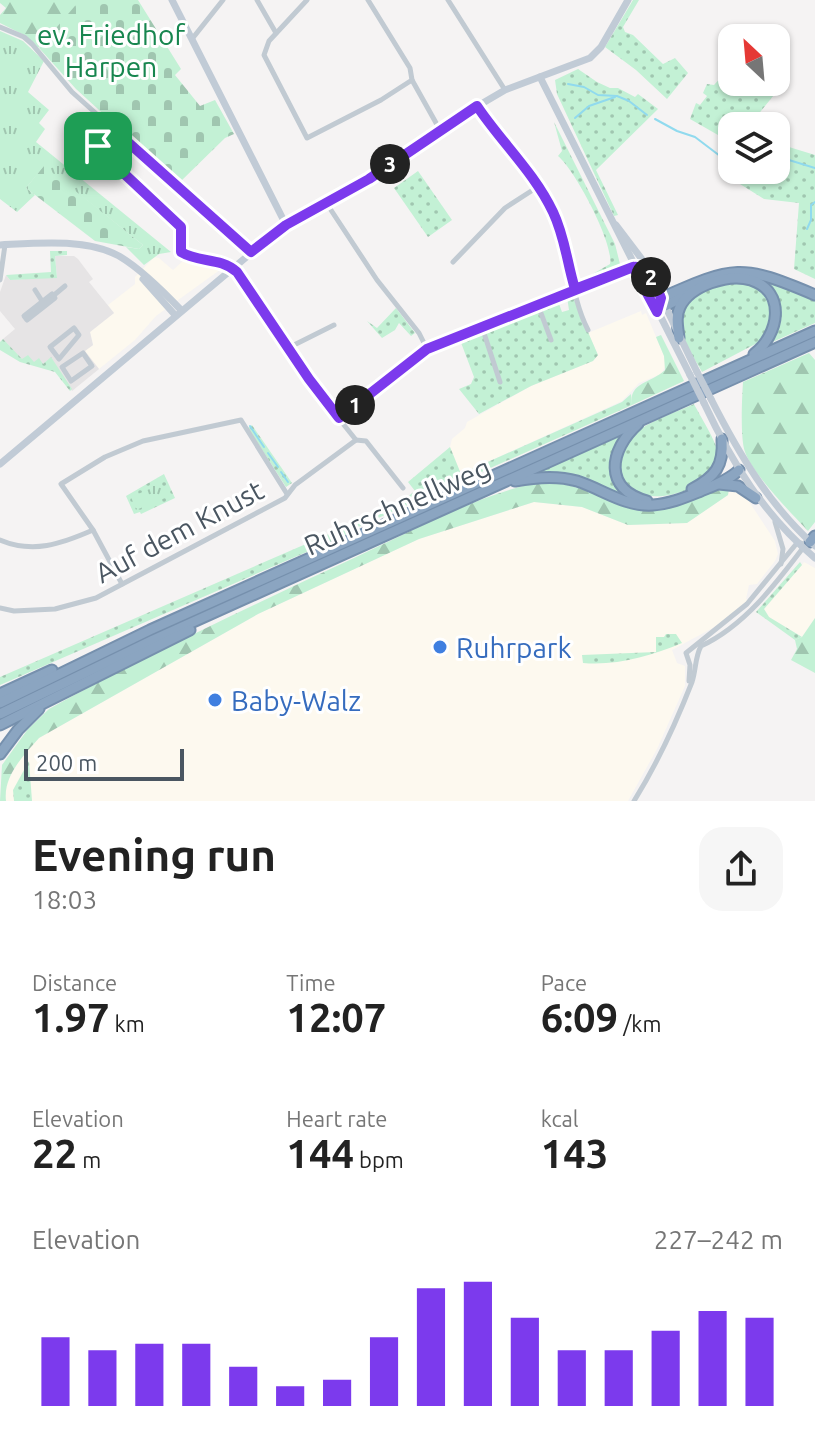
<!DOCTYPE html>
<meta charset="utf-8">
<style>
body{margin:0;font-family:Ubuntu,sans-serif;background:#f6f6f6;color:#222;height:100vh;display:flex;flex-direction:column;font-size:30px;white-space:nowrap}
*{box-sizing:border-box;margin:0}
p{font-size:26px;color:#767676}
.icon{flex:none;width:44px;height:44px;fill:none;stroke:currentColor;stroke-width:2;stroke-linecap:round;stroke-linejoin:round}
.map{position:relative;height:801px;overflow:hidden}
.details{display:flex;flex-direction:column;background:#fff;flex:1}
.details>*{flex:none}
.needle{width:52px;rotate:334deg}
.tools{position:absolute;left:718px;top:24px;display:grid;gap:16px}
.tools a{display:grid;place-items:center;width:72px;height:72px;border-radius:16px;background:#fff;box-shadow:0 2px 6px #0004;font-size:40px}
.scale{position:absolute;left:24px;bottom:20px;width:160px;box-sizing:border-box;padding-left:8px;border:4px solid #4a5661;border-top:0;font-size:22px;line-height:28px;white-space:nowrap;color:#4a5661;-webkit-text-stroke:6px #fff;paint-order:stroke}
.pin{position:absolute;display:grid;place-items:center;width:68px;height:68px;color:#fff;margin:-34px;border-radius:16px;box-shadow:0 4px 12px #0006}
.km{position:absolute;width:40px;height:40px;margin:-20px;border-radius:50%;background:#222;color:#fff;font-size:22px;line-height:40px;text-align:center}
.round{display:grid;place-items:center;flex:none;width:84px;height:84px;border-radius:24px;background:#f6f6f6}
.headline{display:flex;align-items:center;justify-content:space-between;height:136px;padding:0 32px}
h1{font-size:44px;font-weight:600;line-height:60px}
.stats{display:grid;grid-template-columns:repeat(3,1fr);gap:12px;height:136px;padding:8px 32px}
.stats div{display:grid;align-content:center}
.stats b{font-size:40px;font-weight:600}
.stats small{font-size:22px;font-weight:400}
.stats p{font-size:22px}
.chart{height:224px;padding:16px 32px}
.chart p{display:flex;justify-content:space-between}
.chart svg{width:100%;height:144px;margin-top:8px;stroke:#7c3aed;stroke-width:6}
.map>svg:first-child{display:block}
.commercial{fill:#fdf9ef}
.education{fill:#e6e4e5}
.grass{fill:url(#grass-dots)}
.forest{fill:url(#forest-firs)}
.cemetery{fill:url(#cemetery-stones)}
.park{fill:url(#park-tufts)}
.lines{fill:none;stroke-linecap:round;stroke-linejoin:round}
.stream{stroke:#90daee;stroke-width:2}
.highway-casing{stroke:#7690ad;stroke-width:13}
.street{stroke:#c1cad2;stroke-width:5}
.secondary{stroke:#c1cbd6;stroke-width:7}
.highway{stroke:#8ba5c1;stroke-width:9}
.secondary-bridge{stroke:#c1cbd6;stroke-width:7}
.route-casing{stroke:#fff;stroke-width:16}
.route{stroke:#7c3aed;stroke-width:10}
.shop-dot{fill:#3f7fe0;stroke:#fff;stroke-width:3}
.labels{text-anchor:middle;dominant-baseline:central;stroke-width:6;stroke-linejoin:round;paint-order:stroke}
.park-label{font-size:28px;fill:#17864f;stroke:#fff}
.street-label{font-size:28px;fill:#4a5661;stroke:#fff}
.shop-label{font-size:28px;fill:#366cbe;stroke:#fff;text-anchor:start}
</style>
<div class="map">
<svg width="815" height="801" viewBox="0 0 815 801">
<defs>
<pattern id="grass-dots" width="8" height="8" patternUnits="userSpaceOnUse" patternTransform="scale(2)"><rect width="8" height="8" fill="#c3f1d5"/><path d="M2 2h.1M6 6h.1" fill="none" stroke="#a0c6b0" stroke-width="1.8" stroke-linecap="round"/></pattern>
<pattern id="forest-firs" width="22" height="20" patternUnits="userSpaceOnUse" patternTransform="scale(2)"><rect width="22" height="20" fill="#c3f1d5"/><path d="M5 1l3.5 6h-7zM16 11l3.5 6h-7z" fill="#a0c6b0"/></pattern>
<pattern id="cemetery-stones" width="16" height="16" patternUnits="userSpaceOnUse" patternTransform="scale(2)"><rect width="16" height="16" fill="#c3f1d5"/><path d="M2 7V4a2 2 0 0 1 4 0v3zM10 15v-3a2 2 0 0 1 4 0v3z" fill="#a0c6b0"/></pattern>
<pattern id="park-tufts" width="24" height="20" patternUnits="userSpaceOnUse" patternTransform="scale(2)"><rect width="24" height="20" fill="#c3f1d5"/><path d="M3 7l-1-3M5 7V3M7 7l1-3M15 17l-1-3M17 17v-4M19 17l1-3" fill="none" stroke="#a0c6b0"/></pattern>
</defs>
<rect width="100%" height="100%" fill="#f5f3f3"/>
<g class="commercial">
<polygon points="154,257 159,258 173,270 186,258 217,262 224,267 156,316 135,340 99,369 84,351 93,345 90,332 114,313 108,305 135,284 135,277"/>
<polygon points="641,311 642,315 646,313 664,356 666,365 661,374 639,383 622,401 461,474 450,447 452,439 465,428 467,422 531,386 593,361 598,355 588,333"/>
<polygon points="729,489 744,495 748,500 775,541 778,554 775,561 757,584 749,585 746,599 749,600 720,624 672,650 677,663 685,666 685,686 657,749 628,801 6,801 5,798 7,782 20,759 39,738 258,614 419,539 534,502 582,507 628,525 687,523 728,495"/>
<polygon points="804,562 815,568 815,618 802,637 769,617 764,609"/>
</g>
<polygon class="education" points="55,256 74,256 78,259 93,279 89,282 114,313 90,332 93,345 85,351 99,369 72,391 51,358 43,364 22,360 3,339 15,329 0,311 0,292 6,275 10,280 57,277"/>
<g class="grass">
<polygon points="633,0 639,0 623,27 625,32 633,35 663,64 675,58 688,73 667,99 636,70 605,47"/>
<polygon points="732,65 732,82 776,82 776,71 786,80 749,126 732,126 732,143 690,119 696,103 700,105 707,96 703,93 707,84 714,85"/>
<polygon points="578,69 597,82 610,88 618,88 635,97 638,94 658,109 596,170 618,215 614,216 557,94 555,80"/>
<path d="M554,122l61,122 5,20 -12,10 -12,3 -5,-2 19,-11c4,-21 -35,-94 -52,-108l4,-5z"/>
<polygon points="776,143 815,155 815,279 794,269 799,203 764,199 740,184 754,170 776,170"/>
<polygon points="418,171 452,220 428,237 394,188"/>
<polygon points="50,251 67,251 67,255 55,256 57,278 10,280 6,275 51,272"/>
<polygon points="752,275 815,298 815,323 768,344 777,329 767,287"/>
<path d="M730,282c6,0 14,0 19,1 27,8 28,39 12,58l-59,31c-7,-13 -17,-26 -21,-41 -8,-31 25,-43 49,-49z"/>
<polygon points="572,295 598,355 593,361 531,386 479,414 459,389 471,384 474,377 460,340 558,301 562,312 569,310 567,297"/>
<polygon points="396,308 415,333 411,336 399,323 395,330 382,338 367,321 377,328"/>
<polygon points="3,339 22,359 28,355 34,362 39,358 43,364 51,357 72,389 70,391 55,372 20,362 0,350 0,342"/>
<polygon points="631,394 632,405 358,527 355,531 0,685 0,677 398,504 415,491 408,482 450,447 461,474 622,402"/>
<path d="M694,404c6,12 23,38 24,50 1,34 -71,58 -93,30 -5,-6 -7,-15 -6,-23 3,-12 9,-23 20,-31 16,-11 37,-18 55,-26z"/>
<polygon points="252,425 292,483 286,487 248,428"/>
<polygon points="625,434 612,463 635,501 581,479 533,475"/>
<polygon points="164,474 175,498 141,514 140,512 134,514 126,496"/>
<polygon points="800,562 802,565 764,609 769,617 802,637 795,640 756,612"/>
<path d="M666,634h10l6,9c-31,13 -66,23 -99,20l-1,-8 74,-3v-15h8z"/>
<polygon points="29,761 32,801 14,801 13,790"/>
</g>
<g class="forest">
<polygon points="0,0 82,0 38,48 26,36 0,23 0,15 6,8 0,3"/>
<path d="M661,335l23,46 -52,24c-4,-23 20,-22 33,-35l-1,-14 -8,-19z"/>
<path d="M809,353l6,7v162l-7,9c-16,-17 -56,-58 -63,-79 -5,-14 -3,-54 -2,-70z"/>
<path d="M550,480l102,29c27,-3 51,-18 77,-20l-1,6 -41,28 -59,2 -46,-18 -48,-5 -115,37 -161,75 -219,124c-16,18 -36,38 -33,63h-6l2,-36 26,-36 21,-20c99,-55 202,-103 305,-151 63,-29 127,-66 196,-78z"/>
<polygon points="815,618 815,673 791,660 797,649 795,640 802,637"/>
</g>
<g class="cemetery">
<polygon points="80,0 138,0 181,69 175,75 200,106 215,100 234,134 225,138 179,183 76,89 39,48"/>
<polygon points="44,165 143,245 139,249 95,241 26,188"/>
</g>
<g class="park">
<polygon points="0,31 23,41 44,61 28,92 49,110 39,123 45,129 36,142 171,252 159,254 144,265 126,247 139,249 143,245 44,166 26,188 35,195 17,212 0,199"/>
<polygon points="160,480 167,497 136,510 131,497 152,488 151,484"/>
</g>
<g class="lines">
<g class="stream">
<polyline points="568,84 584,87 598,95 617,96 629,101 647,115"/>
<polyline points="575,118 589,106 615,97"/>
<polyline points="655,119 677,131 695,137 720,156 732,161"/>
<polyline points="776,156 815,168"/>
<polyline points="807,229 811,220 811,205 815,202"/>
<polyline points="250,426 264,447"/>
<polyline points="268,453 278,467"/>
<polyline points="281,472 288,482"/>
</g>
<defs>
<g id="highway">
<path d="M661,298c73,-32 79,-35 154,-3"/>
<polyline points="665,306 687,295"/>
<path d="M679,338c-1,-10 -4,-21 1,-31 10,-21 48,-34 71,-27 36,12 28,55 3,74"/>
<path d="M638,424c-29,26 -35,65 9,77"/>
<path d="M515,481c21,-4 42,-6 62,0 25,8 48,26 76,24 17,-1 33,-8 48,-14 12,-5 28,-11 38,-21"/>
<polyline points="719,484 738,486 756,498"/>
<path d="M692,489c23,-12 32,-23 30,-50"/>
<polyline points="810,542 815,536"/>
<polyline points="0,694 52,670"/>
<polyline points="0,703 150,630 815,331"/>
<polyline points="0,714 153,640 815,342"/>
<polyline points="0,725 190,630"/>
<polyline points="0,754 18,730 39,709"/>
</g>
</defs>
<use href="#highway" class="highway-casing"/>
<g class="street">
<polyline points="257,0 276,33"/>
<polyline points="307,0 269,41 264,55 307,138 381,100 412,80"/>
<polyline points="368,0 410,68 412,80 440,130"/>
<polyline points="448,0 505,90"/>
<polyline points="0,27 24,37 32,44 72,92 251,252"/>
<polyline points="192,39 223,0"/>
<path d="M477,106c24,36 57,65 76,105 18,38 16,82 35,119"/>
<path d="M112,128l-14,18 2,5 81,76v25c18,11 39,5 56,20l87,128 32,40 10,1 37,47"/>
<polyline points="327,204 377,280 419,333 427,349"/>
<polyline points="453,262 505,208 539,186"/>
<polyline points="0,280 5,245"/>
<polyline points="35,290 42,301"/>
<polygon points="52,294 55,298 27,320 24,316"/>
<polyline points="53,296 65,286"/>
<polyline points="538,305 551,340"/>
<polyline points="482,327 500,382"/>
<polygon points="74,328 79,335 59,359 50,347"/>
<polyline points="288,348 334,325"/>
<polygon points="83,353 92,366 71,381 62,367"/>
<polyline points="339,418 427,349 633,267 639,266 647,270"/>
<polyline points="775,522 783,549 781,564"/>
<path d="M0,540c33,14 61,4 93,-10"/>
<polyline points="122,584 93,530 61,484 105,457 143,441 241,420 287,494"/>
<polyline points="0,608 14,611 55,609 96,598 285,498 295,485 356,440"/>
<polyline points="689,681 690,665 686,653 747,604 797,543 801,543"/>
<path d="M634,801c23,-37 42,-78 58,-119 4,-12 3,-25 9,-36 43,-20 74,-61 102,-98"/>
</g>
<g class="secondary">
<polyline points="172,0 286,225"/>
<polyline points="540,77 690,375"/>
<polyline points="616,225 644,262 697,372"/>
<path d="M0,245c37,-2 85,-7 119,11 22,13 44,35 62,54"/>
<polyline points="143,279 175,315"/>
<path d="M711,399c28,55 58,106 104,147"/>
<path d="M704,403c28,60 60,112 111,155"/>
<polyline points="0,464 275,233 369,179 459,117 505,90 590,58 601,47 628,0"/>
</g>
<use href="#highway" class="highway"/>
<g class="secondary-bridge">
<polyline points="697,372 711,399"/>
<polyline points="690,375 704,403"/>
</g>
</g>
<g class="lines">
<defs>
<path id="route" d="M98,146l2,5 81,76v25c18,11 39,5 56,20l72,107 30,39 88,-69 206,-82 24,45 4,-14c-6,-14 -11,-33 -28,-31l-58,22c-8,-26 -10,-52 -22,-77 -19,-40 -52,-70 -76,-106l-108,73 -83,46 -35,27 -139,-124 -14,18"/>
</defs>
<use href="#route" class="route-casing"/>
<use href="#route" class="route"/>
</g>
<g class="shop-dot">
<circle cx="440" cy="647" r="8"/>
<circle cx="215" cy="700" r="8"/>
</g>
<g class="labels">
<g class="park-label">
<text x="111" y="34">ev. Friedhof<tspan x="111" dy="32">Harpen</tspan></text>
</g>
<g class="street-label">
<text transform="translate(397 506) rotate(-24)">Ruhrschnellweg</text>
<text transform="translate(179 531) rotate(-28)">Auf dem Knust</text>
</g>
<g class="shop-label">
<text x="456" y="647">Ruhrpark</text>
<text x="231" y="700">Baby-Walz</text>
</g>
</g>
</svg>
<div class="tools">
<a><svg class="needle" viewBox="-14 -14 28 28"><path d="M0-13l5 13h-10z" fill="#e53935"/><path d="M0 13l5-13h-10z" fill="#767676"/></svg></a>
<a><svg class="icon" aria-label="layers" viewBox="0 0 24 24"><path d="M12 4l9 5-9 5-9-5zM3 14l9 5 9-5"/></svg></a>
</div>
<div class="scale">200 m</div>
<div class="pin" style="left:98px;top:146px;background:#1e9e55"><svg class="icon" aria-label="arrive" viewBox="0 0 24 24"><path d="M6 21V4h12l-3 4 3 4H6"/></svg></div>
<b class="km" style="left:355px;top:405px">1</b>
<b class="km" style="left:651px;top:277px">2</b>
<b class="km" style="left:390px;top:164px">3</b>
</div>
<section class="details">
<div class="headline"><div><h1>Evening run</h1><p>18:03</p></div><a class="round"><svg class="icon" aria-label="share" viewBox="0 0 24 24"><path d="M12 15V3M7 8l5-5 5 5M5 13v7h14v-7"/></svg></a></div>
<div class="stats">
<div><p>Distance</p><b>1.97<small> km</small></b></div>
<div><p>Time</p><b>12:07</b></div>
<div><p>Pace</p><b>6:09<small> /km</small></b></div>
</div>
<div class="stats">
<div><p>Elevation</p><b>22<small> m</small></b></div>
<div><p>Heart rate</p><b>144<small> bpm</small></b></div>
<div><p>kcal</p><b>143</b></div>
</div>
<div class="chart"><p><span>Elevation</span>227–242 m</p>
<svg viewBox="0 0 160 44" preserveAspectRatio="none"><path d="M5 44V23M15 44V27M25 44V25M35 44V25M45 44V32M55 44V38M65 44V36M75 44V23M85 44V8M95 44V6M105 44V17M115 44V27M125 44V27M135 44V21M145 44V15M155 44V17"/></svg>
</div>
</section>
